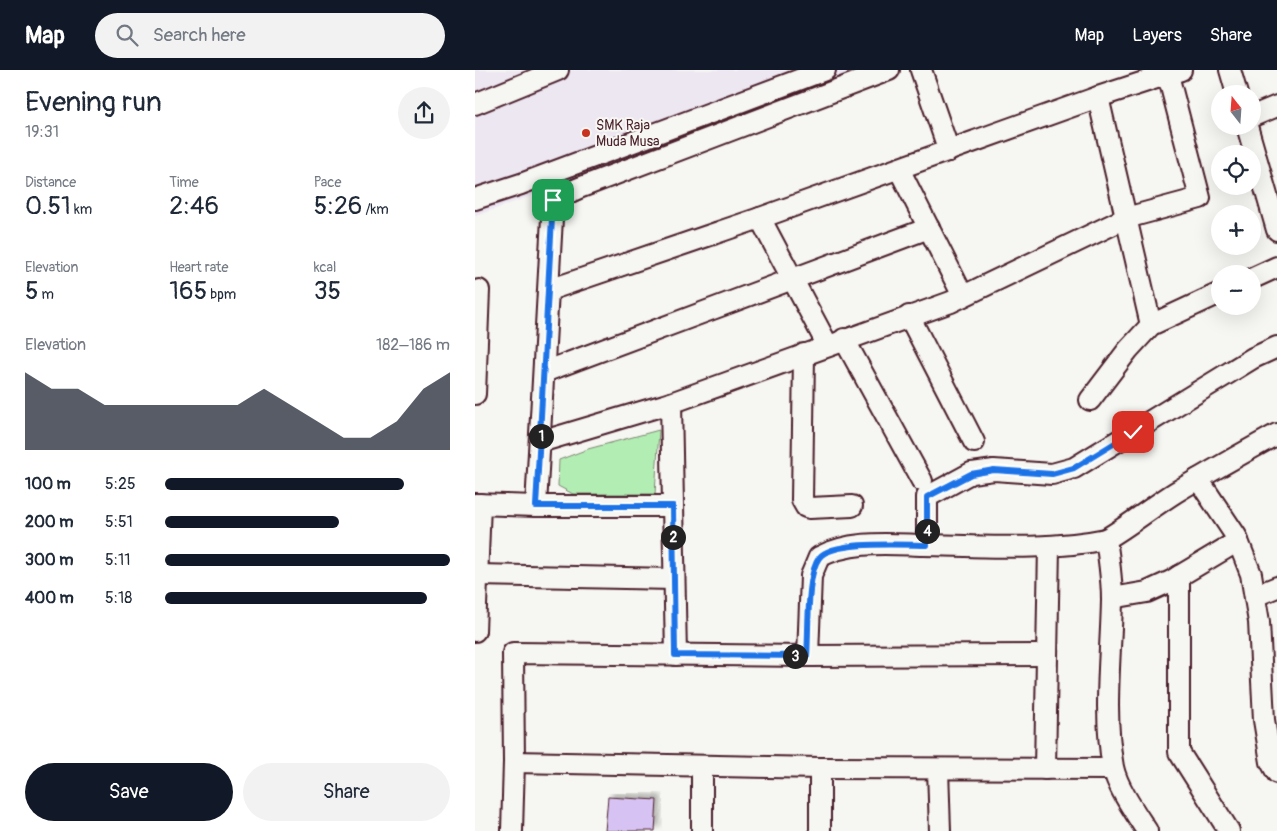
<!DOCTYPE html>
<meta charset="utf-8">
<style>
body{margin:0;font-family:Pangolin,sans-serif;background:#f2f2f3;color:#1f2937;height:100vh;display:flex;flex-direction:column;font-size:19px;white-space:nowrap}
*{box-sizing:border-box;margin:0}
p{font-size:16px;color:#747a83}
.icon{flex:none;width:28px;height:28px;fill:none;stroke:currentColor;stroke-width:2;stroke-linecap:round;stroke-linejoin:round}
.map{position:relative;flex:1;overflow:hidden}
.panel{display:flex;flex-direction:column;background:#fff;width:475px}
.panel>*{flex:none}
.needle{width:32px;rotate:343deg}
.fabs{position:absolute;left:736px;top:15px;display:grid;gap:10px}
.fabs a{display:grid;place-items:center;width:50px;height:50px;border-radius:50%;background:#fff;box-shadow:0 5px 20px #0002;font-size:25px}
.pin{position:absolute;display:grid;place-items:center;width:42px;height:42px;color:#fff;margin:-21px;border-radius:10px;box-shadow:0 2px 8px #0006}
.km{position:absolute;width:25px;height:25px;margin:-12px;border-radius:50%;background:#222;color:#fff;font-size:14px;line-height:25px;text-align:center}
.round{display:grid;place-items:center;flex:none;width:52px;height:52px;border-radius:26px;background:#f2f2f3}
.head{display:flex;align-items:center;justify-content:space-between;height:85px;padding:0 25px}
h1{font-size:28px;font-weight:600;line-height:38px}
.stats{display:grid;grid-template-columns:repeat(3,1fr);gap:8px;height:85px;padding:5px 25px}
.stats div{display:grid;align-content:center}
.stats b{font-size:25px;font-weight:600}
.stats small{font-size:14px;font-weight:400}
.stats p{font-size:14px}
.chart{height:140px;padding:10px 25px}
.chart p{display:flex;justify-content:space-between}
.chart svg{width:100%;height:90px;margin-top:5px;fill:#111827;opacity:.7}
.cta{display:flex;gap:10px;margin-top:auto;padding:10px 25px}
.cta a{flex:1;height:58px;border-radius:30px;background:#111827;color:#fff;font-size:20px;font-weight:600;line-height:58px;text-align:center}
.cta a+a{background:#f2f2f3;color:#1f2937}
ul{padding:0 25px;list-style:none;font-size:16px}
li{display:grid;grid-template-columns:80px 60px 1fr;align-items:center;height:38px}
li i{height:12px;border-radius:6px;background:#111827}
header{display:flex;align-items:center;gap:30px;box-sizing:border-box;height:70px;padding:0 25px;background:#111827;color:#fff}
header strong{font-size:24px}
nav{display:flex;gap:28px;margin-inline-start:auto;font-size:18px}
.search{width:350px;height:45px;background:#f2f2f3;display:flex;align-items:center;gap:12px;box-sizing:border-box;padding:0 18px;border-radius:28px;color:#747a83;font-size:19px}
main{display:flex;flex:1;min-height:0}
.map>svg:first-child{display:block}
.built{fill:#ede7f2}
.green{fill:#b2eeb4;stroke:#7e8670}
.building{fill:#d7c3f3;stroke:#4a1f2b;filter:url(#shadow)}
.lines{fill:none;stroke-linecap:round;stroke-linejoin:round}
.minor-casing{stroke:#4a1f2b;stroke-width:24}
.minor{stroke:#f6f6f2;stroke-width:20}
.route-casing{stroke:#fff;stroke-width:10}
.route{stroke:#1a73e8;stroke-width:6}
.poi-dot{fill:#c8321e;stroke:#f6f6f2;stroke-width:2}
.labels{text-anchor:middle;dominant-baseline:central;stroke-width:4;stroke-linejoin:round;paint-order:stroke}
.poi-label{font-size:14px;fill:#4a1f2b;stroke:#f6f6f2;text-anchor:start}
</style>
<header>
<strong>Map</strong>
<div class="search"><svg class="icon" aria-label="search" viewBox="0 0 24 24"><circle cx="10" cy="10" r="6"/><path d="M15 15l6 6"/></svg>Search here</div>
<nav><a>Map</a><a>Layers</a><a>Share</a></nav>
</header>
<main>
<section class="panel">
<div class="head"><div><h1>Evening run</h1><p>19:31</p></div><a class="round"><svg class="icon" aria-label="share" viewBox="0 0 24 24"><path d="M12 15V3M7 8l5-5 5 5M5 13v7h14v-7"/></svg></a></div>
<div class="stats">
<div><p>Distance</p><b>0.51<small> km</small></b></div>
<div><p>Time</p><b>2:46</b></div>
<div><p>Pace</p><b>5:26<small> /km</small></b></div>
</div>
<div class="stats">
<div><p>Elevation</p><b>5<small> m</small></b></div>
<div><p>Heart rate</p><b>165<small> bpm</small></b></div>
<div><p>kcal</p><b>35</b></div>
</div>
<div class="chart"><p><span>Elevation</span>182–186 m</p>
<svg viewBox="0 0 160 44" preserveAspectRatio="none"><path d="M0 44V6L10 14L20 14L30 22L40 22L50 22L60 22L70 22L80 22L90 14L100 22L110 30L120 38L130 38L140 30L150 14L160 6V44z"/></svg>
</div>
<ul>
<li><b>100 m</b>5:25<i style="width:84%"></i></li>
<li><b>200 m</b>5:51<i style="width:61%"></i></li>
<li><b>300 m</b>5:11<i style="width:100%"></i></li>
<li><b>400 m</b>5:18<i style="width:92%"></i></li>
</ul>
<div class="cta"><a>Save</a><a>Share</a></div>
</section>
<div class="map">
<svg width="802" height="761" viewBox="0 0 802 761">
<defs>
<filter id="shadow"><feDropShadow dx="4.5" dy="-4.5" stdDeviation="2.5" flood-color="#0004"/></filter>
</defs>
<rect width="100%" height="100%" fill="#f6f6f2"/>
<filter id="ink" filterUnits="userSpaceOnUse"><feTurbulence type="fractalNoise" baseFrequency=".02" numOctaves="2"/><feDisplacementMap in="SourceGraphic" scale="10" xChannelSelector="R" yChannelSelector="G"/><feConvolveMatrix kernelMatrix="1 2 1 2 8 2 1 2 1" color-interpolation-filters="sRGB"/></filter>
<g filter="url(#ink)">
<polygon class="built" points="0,0 387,0 56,126 0,146"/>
<polygon class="green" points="184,360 180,424 98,424 83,416 84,390 113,379"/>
<polygon class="building" points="133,727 182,730 180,761 130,761"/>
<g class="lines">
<defs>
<g id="minor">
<polyline points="446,0 474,81"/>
<polyline points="755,0 762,24"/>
<polyline points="623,27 676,255"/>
<polyline points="0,34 83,0"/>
<polyline points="778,46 802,36"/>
<polyline points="772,56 802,160"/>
<polyline points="424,99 488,226"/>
<polyline points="0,129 46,114 350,0"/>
<polyline points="285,148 353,276"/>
<polyline points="778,208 802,197"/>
<polyline points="74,220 285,148 623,27 706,0"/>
<polyline points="434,246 499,372"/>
<polyline points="369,269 447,411"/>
<polyline points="329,284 327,430 331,437 335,438 377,436"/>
<polyline points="69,302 454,158"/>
<polyline points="0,324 4,220"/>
<polyline points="615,330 653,280 676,255 745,223"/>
<polyline points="196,333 201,585"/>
<polyline points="65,372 196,333 476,232 651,148 725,128 693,5"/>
<polyline points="723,409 761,466 776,504 784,552 789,650 796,692 802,703"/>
<polyline points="0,434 61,436 197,436"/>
<polyline points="61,436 78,130 104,118 414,0"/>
<polyline points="452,475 452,427 496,403 519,400 577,404 599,398 778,288 802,277"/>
<polyline points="2,505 199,509"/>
<polyline points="704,506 704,682 754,761"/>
<polyline points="780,526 802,517"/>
<polyline points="637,528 672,522 696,511 763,471"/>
<polyline points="0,561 5,434"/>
<path d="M333,586l3,-80 8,-19c32,-17 69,-13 104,-12 59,1 125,6 183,-6"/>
<polyline points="39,692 345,698 638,699"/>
<polyline points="463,699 465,761"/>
<polyline points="570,699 574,476"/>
<polyline points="37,761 39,692 38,583 333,586 572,585"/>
<polyline points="227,761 227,696"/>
<polyline points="345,761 345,698"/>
<path d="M672,761c-11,-17 -30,-44 -34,-64 -10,-55 -2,-112 -1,-167 0,-21 -3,-41 -6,-61 24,-14 46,-32 70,-47 33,-20 67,-39 101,-58"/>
</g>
</defs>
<use href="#minor" class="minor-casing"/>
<use href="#minor" class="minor"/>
</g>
</g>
<g class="lines" filter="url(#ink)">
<defs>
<path id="route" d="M78,130l-17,306h137l2,149 132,1c2,-23 -1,-81 12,-98 13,-18 86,-13 108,-13v-48l44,-23 23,-4 58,4 22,-6 59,-36"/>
</defs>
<use href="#route" class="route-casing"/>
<use href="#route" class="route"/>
</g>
<circle class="poi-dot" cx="111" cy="63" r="5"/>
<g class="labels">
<g class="poi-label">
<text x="121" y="55">SMK Raja<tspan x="121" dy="16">Muda Musa</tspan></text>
</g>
</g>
</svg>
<div class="fabs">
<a><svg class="needle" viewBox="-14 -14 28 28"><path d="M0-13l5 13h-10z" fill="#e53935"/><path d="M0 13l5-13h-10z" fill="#747a83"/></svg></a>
<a><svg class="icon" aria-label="locate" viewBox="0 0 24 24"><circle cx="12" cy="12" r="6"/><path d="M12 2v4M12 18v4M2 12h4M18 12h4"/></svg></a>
<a>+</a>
<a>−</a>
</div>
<div class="pin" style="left:78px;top:130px;background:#1e9e55"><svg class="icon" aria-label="arrive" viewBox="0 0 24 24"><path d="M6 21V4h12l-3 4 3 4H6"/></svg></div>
<div class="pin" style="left:658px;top:362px;background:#d93025"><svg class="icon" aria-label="check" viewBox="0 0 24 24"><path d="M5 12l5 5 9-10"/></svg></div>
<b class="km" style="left:66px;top:366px">1</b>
<b class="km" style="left:198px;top:467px">2</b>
<b class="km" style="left:320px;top:586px">3</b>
<b class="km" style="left:452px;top:461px">4</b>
</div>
</main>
